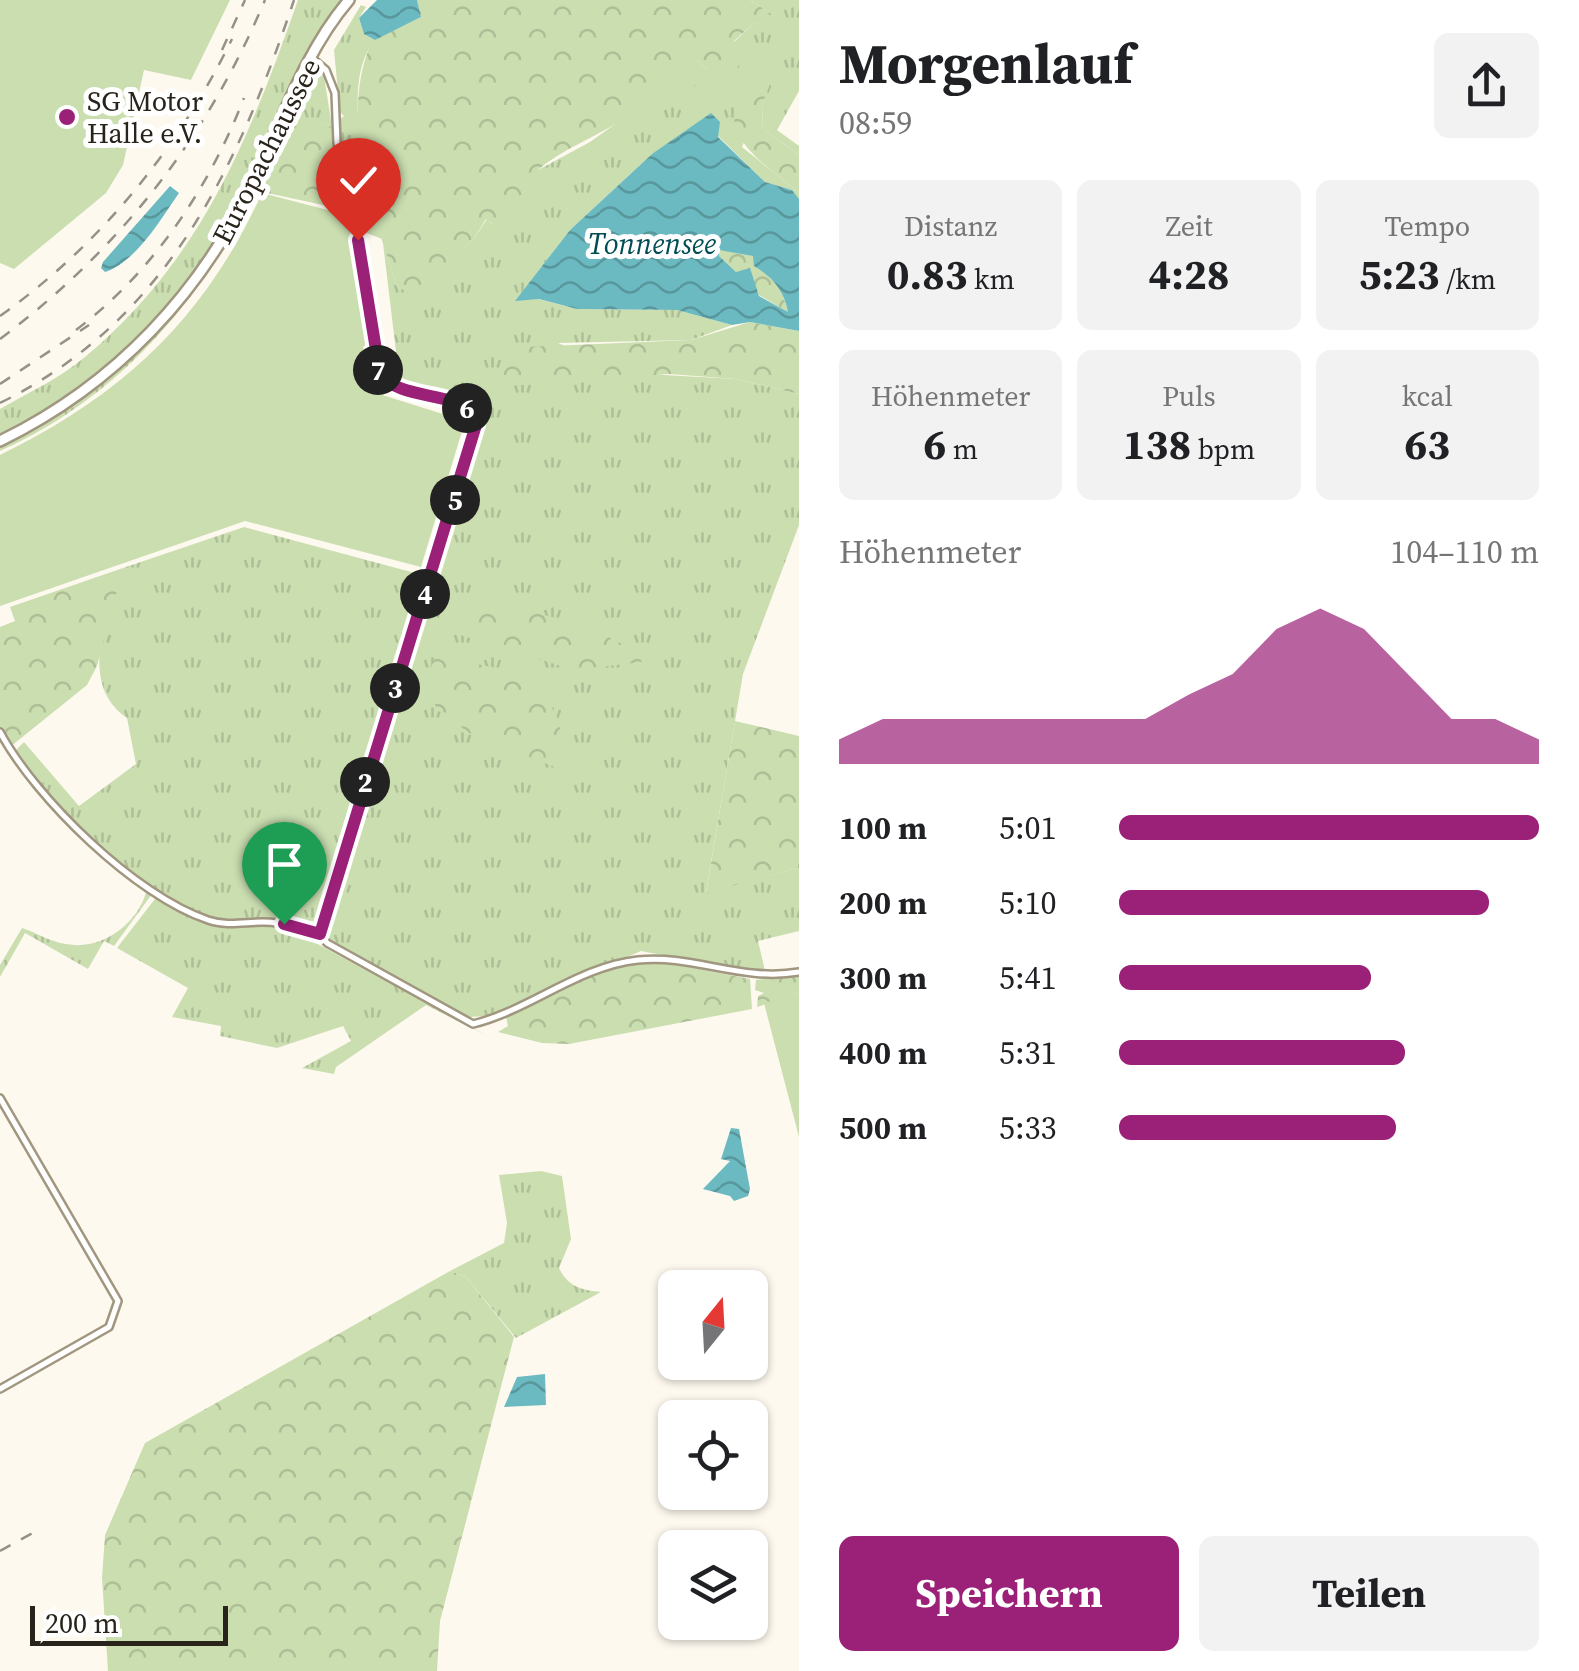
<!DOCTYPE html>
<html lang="de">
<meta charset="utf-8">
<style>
body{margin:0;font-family:"Source Serif 4",serif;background:#f2f2f2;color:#202124;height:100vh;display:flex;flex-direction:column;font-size:38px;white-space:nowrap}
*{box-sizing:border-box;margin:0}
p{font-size:32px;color:#757577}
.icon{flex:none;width:55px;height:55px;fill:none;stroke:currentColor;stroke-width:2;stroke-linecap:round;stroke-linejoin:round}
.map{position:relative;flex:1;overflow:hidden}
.drawer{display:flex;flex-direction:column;background:#fff;width:780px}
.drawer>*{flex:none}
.needle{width:65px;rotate:18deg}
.controls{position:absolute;left:658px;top:1270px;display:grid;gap:20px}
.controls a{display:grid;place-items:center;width:110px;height:110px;border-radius:15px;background:#fff;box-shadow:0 2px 8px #0004;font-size:50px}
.scale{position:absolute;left:30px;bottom:25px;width:198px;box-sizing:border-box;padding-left:10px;border:5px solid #29241b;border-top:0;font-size:28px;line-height:35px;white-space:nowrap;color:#29241b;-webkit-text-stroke:8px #fff;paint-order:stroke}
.pin{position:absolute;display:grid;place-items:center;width:85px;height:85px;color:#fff;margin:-102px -42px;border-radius:50% 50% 50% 0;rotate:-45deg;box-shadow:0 0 10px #0007}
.pin .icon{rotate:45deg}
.km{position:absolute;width:50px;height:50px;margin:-25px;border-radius:50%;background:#222;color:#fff;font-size:28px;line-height:50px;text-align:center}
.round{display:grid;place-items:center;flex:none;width:105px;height:105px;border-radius:15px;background:#f2f2f2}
.summary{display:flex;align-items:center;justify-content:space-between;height:170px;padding:0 40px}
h1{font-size:55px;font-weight:700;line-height:75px}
.figures{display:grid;grid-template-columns:repeat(3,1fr);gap:15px;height:170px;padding:10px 40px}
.figures div{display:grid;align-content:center;border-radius:15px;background:#f2f2f2;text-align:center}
.figures b{font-size:42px;font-weight:700}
.figures small{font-size:28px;font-weight:400}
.figures p{font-size:28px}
.chart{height:280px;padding:20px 40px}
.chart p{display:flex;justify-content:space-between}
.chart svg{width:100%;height:180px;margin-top:10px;fill:#9b2078;opacity:.7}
.primary-button{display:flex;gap:20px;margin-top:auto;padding:20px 40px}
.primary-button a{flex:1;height:115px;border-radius:15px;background:#9b2078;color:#fff;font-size:40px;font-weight:700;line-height:115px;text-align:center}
.primary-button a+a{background:#f2f2f2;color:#202124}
ul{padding:0 40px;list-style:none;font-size:32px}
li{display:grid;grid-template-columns:160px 120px 1fr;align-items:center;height:75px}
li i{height:25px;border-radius:12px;background:#9b2078}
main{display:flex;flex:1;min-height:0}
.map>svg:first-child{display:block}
.grass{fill:url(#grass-tufts)}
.forest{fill:url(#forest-crowns)}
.green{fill:#cadeb0}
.water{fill:url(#water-waves);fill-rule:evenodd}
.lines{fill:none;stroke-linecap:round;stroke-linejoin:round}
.minor-casing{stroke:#a1967f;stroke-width:10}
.primary-casing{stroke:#a1967f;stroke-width:14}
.minor{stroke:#fff;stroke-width:5}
.primary{stroke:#fff;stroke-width:9}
.rail{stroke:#969187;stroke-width:2.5;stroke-dasharray:12 12;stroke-linecap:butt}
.route-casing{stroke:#fff;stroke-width:20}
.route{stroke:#9b2078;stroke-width:12}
.poi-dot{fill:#9b2078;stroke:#fff;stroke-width:4}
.labels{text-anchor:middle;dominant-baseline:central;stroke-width:10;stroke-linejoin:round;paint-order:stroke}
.poi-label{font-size:28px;fill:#29241b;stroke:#fff;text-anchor:start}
.street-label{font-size:28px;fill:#29241b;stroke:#fff}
.water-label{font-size:30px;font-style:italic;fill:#004d53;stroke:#fff}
</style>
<main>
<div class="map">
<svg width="799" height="1671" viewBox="0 0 799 1671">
<defs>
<pattern id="grass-tufts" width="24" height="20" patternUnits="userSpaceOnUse" patternTransform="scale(2.5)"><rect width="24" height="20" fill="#cadeb0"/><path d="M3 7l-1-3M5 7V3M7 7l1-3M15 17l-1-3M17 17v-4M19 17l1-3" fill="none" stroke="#aebe97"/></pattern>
<pattern id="forest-crowns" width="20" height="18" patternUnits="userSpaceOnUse" patternTransform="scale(2.5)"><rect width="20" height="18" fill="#cadeb0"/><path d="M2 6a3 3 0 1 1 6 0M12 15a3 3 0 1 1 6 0" fill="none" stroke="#aebe97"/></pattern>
<pattern id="water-waves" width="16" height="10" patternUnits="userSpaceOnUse" patternTransform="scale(2.5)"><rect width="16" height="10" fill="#6bbac1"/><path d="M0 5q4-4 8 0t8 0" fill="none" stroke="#58979c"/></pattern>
</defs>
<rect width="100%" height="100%" fill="#fef9ef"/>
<g class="grass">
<path d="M298,0h43c-43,64 -67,137 -103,206 -52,103 -139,177 -238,232v-29c28,-16 60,-31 85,-52 117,-98 164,-218 213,-357z"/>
<polygon points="750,0 799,0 799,91 777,130 799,146 799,155 763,129 762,105 774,71 742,147 799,193 799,199 792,190 765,182 718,136 652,154 570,230 516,300 538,299 577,309 677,310 732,325 691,340 558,343 628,373 736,379 799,394 799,525 743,674 706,892 797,868 799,862 799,931 758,941 766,975 641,951 490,1016 467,1017 335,944 324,934 326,914 482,425 479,411 469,403 387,373 398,368 383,243 397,286 410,293 473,240 487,219 492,224 538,170 590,142 642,105 677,68 698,61 708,71 748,56 734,42 753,24 775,17"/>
<path d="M361,5l5,2 -7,11 5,16 11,6c-37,43 -5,149 7,199l-23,-9 -2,-37 -6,-2 -13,-70 6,-5 -4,-4 -6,-62z"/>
<path d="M315,73l9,3 8,51 -33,-11 -15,30 -9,6c-58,128 -143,240 -275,299v-6c104,-51 191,-132 245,-236 15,-30 47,-119 70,-136z"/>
<path d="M244,527l182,49 -114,356c-12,-3 -23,-10 -37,-11 -20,-3 -41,4 -61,-1 -67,-17 -159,-115 -200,-168l10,-10 55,64 57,-42 -9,-46c-50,-34 -20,-103 -4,-150z"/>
<path d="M0,739l45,59 107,96 -38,52 -10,-5 -16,28 -63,-36 -25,44v-12l22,-37c15,5 29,14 44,16 35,7 70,-19 80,-51l-106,-98z"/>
<polygon points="158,895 212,924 288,928 486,1035 426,1005 336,1067 334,1074 302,1068 351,1041 343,1026 277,1048 220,1036 221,1026 172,1017 188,988 117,948"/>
<path d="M541,1171l21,5 9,63 -12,29c9,19 23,22 42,24l-85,46 -50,-61 -16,-6 54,-28 3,-20 -8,-48z"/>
</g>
<g class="forest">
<path d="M417,0h333l27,18 -24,6 -19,17 15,15 -49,47 -11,-11 19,-21 -10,-10c-26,9 -35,25 -54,43 -32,28 -74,39 -106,66l11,19 -50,40 -13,-10 -13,21 -63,54 -13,-8c-24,-73 -59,-170 -25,-245l49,-24z"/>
<path d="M758,69l17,2 -13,34 1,24 36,26v38c-44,-36 -97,-68 -41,-124z"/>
<polygon points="299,115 332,127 348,201 346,210 258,191"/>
<polygon points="718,249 754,256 779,285 789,313 759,295 744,271 736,272 719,256"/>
<polygon points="750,322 799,331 799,394 736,379 669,374 496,387 508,359 526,347 691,340"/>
<polygon points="123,568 97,666 87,685 10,747 0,727 0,627 15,621 10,607"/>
<path d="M502,604c30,7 128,31 140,58l-68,8 -127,-39 8,-26z"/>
<path d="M435,658c54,7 112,11 126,74 4,15 8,25 1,38l-91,-36 -34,-24 -11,-32z"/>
<polygon points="735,721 799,736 799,862 797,868 706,893"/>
<polygon points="632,963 667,963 750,979 752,1009 569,1044 542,1043 498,1032 508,1026 506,1017 512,1013 600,972"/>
<polygon points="799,974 799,993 757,1007 758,996 764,993 755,990 756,980"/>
<polygon points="450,1271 466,1277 514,1337 440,1621 437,1671 108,1671 102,1578 105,1535 145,1443"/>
</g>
<g class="green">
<polygon points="0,0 230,0 191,80 144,70 123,165 106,193 14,269 0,263"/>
<path d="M262,193l81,21 7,13 18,117 -5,3 10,45 92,29 -44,146 -176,-46 -245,85v-151c123,-60 205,-137 262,-262z"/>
<polygon points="799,993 799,1137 764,1003"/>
</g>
<g class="water">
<polygon points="377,0 417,0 421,17 375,40 364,34 359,18"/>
<path d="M711,113l9,9 -2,15 47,45 27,8 7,9v132l-49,-9 -18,3 -55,-15 -100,-1 -38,-10 -24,2 55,-71 82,-76zM719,250l34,6 1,10c17,10 30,23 34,46l-29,-16 -9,-28 -14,4 -17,-16z"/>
<path d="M170,186l9,7c-18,26 -43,69 -74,79l-4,-4 2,-6z"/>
<polygon points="731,1128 739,1129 750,1189 748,1196 734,1201 730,1196 703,1189 730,1161 721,1159"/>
<polygon points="545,1374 546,1405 504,1407 517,1377"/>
</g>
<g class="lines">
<defs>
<g id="minor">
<polyline points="312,58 326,70 335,93 337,143 354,214 377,368 395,386 470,409 477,425 320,934"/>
<path d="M0,732c36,67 136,164 208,188 23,8 46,-1 69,3 15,2 28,13 43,11"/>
<path d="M320,934l7,9 146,81c57,-14 106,-58 165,-64 55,-6 103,22 161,12"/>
<polyline points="0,1098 118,1301 109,1327 0,1389"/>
</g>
<path id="primary" d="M0,441c115,-56 203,-149 256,-265 27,-58 50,-126 93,-176"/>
</defs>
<use href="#minor" class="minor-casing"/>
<use href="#primary" class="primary-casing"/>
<use href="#minor" class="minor"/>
<use href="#primary" class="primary"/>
<g class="rail">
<polyline points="222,50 245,0"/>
<path d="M0,316c100,-71 178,-167 232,-277"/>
<path d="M76,330c77,-58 133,-142 168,-232"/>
<path d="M0,339c120,-90 207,-201 265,-339"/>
<polyline points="0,384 89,325"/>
<path d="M0,403c167,-82 238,-236 294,-403"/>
<polyline points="0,1551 40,1529"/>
</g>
</g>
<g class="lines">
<defs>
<path id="route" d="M284,924l36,10 156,-509v-9c-24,-27 -73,-14 -96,-42l-22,-134"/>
</defs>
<use href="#route" class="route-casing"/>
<use href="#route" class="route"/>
</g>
<circle class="poi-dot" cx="67" cy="117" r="10"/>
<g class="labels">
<g class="poi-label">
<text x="87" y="101">SG Motor<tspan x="87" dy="32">Halle e.V.</tspan></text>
</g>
<g class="street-label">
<text transform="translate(266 151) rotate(-63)">Europachaussee</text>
</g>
<g class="water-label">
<text x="652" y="243">Tonnensee</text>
</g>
</g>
</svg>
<div class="controls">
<a><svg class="needle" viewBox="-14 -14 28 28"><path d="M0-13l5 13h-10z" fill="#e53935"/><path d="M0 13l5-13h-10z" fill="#757577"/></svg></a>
<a><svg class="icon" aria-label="locate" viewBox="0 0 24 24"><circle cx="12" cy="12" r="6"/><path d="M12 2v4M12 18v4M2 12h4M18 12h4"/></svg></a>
<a><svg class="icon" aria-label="layers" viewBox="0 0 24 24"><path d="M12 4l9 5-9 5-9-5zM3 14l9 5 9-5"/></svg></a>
</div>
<div class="scale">200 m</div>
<div class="pin" style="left:284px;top:924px;background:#1e9e55"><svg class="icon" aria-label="arrive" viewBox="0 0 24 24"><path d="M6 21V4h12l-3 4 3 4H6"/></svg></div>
<div class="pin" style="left:358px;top:240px;background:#d93025"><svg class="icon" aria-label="check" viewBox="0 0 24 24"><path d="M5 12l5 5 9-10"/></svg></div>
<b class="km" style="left:365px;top:782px">2</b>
<b class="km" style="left:395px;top:688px">3</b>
<b class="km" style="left:425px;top:594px">4</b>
<b class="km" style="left:455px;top:500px">5</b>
<b class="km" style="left:467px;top:408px">6</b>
<b class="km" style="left:378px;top:370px">7</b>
</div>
<section class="drawer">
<div class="summary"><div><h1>Morgenlauf</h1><p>08:59</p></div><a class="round"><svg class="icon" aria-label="share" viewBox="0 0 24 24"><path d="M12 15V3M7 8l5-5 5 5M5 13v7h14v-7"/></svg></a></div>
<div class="figures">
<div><p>Distanz</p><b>0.83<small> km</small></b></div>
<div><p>Zeit</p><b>4:28</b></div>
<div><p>Tempo</p><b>5:23<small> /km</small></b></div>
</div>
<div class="figures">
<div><p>Höhenmeter</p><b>6<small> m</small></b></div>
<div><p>Puls</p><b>138<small> bpm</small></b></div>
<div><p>kcal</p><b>63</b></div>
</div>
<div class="chart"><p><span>Höhenmeter</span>104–110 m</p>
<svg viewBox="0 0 160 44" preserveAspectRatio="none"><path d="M0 44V38L10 33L20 33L30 33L40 33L50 33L60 33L70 33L80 27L90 22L100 11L110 6L120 11L130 22L140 33L150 33L160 38V44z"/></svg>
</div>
<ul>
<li><b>100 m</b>5:01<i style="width:100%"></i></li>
<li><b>200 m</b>5:10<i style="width:88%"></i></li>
<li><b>300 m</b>5:41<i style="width:60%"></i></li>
<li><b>400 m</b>5:31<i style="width:68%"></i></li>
<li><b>500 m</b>5:33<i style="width:66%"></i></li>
</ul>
<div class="primary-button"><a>Speichern</a><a>Teilen</a></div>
</section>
</main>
